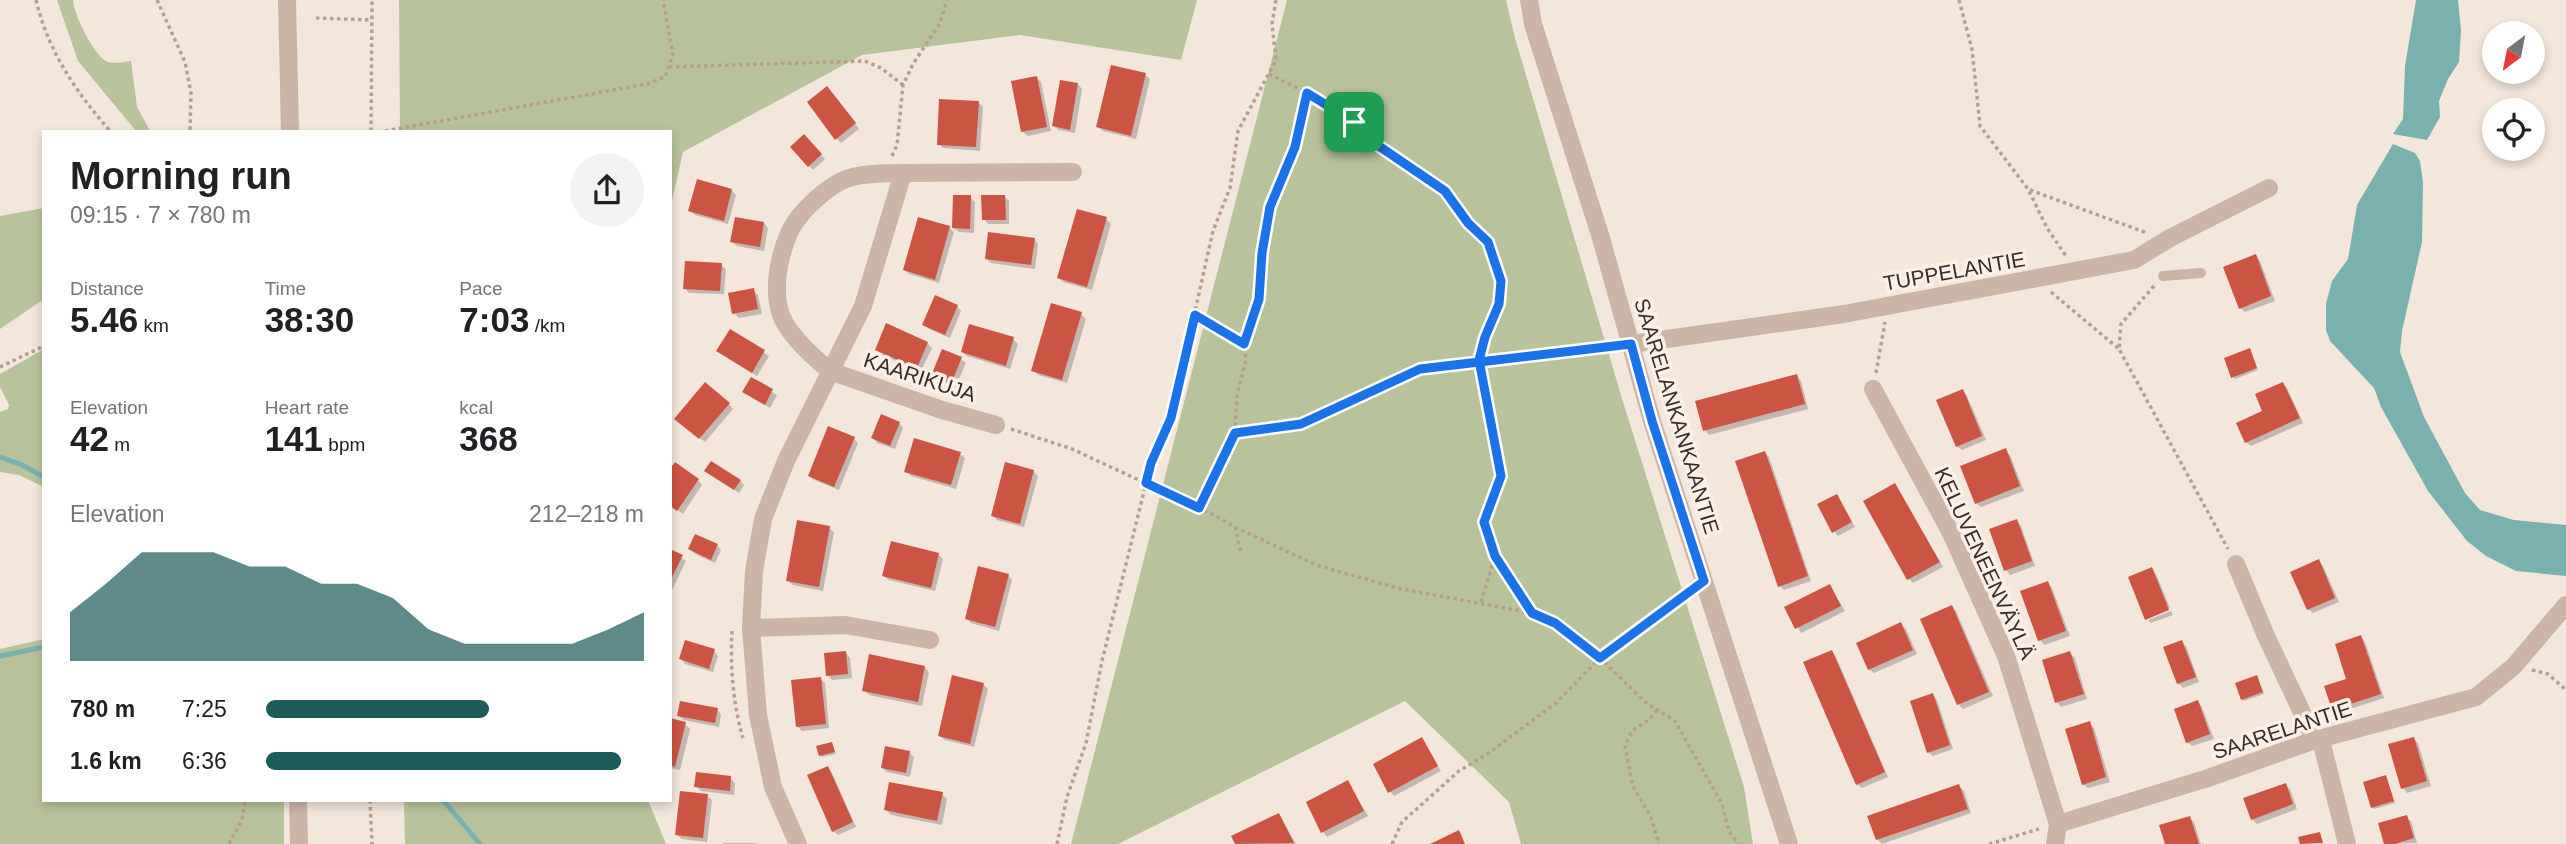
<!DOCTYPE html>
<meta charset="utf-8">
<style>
body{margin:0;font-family:Arial,sans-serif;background:#f2f2f2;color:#202124;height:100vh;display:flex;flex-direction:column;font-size:26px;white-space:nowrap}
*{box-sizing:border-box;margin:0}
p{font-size:23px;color:#757577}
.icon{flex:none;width:38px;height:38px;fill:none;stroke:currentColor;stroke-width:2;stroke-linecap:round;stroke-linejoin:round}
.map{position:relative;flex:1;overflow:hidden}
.panel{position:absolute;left:42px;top:130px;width:630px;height:672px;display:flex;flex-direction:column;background:#fff;border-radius:0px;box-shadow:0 4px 10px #0003}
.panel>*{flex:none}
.needle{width:46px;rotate:212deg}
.controls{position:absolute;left:2482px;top:21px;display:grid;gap:14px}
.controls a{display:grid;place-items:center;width:63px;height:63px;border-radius:50%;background:#fff;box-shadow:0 4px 10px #0003;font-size:35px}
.pin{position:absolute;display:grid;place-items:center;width:60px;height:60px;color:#fff;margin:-30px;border-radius:14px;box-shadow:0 4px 10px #0006}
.round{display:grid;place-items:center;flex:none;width:74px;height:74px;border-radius:37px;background:#f2f2f2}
.head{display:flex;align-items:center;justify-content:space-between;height:119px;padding:0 28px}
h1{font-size:38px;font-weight:800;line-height:52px}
.figures{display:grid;grid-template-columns:repeat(3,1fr);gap:10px;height:119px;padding:7px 28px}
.figures div{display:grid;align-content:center}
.figures b{font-size:35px;font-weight:800}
.figures small{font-size:19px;font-weight:400}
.figures p{font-size:19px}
.chart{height:196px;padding:14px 28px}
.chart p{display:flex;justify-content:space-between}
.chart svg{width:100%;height:126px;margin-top:7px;fill:#1b5b59;opacity:.7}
ul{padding:0 28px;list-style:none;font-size:23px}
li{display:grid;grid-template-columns:112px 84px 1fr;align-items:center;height:52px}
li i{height:18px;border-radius:9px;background:#1b5b59}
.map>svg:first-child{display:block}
.green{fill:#b9c39b}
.water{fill:#79b1ae}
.shadow{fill:#0003}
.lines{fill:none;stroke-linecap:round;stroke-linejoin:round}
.stream{stroke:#79b1ae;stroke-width:5}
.building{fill:#cb5542}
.path{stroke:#b89e91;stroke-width:3.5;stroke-dasharray:3.5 3.5;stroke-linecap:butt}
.service{stroke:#ccb4a7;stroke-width:10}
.minor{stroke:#ccb4a7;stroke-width:18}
.tertiary{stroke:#ccb4a7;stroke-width:18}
.route-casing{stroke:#fff;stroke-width:14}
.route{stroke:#1a73e8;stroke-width:9}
.labels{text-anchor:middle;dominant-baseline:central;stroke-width:7;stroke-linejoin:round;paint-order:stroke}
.street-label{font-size:21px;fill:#382b28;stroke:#faf0e8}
</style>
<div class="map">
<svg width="2566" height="844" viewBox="0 0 2566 844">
<rect width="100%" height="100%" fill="#f3e6db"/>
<g class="green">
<path d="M57,0h16c0,13 22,58 35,62 7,2 16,0 23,-1l6,46 13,24h-14l-58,-70z"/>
<polygon points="399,0 1197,0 1181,60 1020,35 862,55 683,152 670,209 670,131 400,131"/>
<polygon points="1287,0 1506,0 1515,38 1623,402 1744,787 1753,844 1521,844 1509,802 1405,701 1118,844 1071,844"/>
<polygon points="44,208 44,299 0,329 0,216"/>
<polygon points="44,349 44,487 19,475 0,472 0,412 8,409 9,405 0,387 0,374"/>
<polygon points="44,639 44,800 284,800 284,844 0,844 0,649"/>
<polygon points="404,800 648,800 666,844 405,844"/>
</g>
<g class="water">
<polygon points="2416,0 2458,0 2461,31 2459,62 2448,79 2439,101 2440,117 2427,140 2393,134 2403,119 2405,66"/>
<polygon points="2393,144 2415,153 2420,161 2423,183 2422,242 2402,331 2400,352 2424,417 2465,493 2480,510 2514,520 2566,525 2566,576 2516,571 2486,556 2467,541 2428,491 2381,407 2374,388 2330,341 2326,330 2326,304 2332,281 2348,259 2357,205"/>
</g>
<g class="shadow">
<polygon points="1145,75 1150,79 1136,139 1103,131 1098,127"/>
<polygon points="1036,78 1041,82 1051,131 1028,136 1023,132"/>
<polygon points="1078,84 1082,89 1075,133 1059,130 1054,126"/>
<polygon points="832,93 859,129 841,143 836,138"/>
<polygon points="978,102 983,107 980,151 943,148 939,144"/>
<polygon points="804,137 825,159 813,170 792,147"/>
<polygon points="731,190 736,195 728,224 695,215 690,211"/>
<polygon points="1004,196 1009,201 1009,224 988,224 984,219"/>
<polygon points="955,197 970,197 975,202 974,233 959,232 955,229 954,232"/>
<polygon points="1106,219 1111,224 1092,290 1063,282 1059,278"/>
<polygon points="764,223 768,228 764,251 737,246 732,242"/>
<polygon points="949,228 954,232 939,283 909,274 905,270"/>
<polygon points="1034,239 1038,244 1035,269 991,263 987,259"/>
<polygon points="2255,256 2260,261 2275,301 2245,312 2240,308"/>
<polygon points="721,265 726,269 724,294 689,293 685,288"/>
<polygon points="753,290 758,295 762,314 739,318 734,313"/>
<polygon points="957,306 961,311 950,338 929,329 924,325"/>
<polygon points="1081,314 1086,319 1067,383 1038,375 1033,370"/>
<polygon points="730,331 769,356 757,376 718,351"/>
<polygon points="1013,339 1018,344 1010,369 967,356 962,352"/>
<polygon points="927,343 932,348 921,371 882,355 877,350"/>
<polygon points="2251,352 2258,370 2235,379 2233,377"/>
<polygon points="961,359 966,363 955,388 938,380 933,375"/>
<polygon points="1797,376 1801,381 1808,409 1709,435 1705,430"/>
<polygon points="751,379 777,395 770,408 744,392"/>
<polygon points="2283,384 2287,388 2303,423 2251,446 2246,442"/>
<polygon points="1963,391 1967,396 1986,440 1962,450 1957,446"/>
<polygon points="729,404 733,409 705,442 681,423"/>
<polygon points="899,423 903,428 895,449 877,443 873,438"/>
<polygon points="854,439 858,443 839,490 814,480 810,476"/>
<polygon points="2005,450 2010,455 2024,491 1981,507 1976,503"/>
<polygon points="1764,453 1769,457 1811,581 1784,590 1780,586"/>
<polygon points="960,454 965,458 956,489 911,476 906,471"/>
<polygon points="1033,471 1038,476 1024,527 997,520 993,515"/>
<polygon points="711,475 740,481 744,485 739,493"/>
<polygon points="698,480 702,485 683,514 670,505"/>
<polygon points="1895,485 1943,567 1913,583 1909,579"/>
<polygon points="1836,496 1855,527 1838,536 1834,531"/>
<polygon points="2016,521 2021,526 2035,566 2010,575 2006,570"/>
<polygon points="829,528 834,532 823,591 793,585 788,581"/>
<polygon points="717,545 721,550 715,563 695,554 690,549"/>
<polygon points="670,551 686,561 670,594"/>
<polygon points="938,554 943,559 935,591 889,580 884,576"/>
<polygon points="2318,561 2323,566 2339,602 2313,613 2308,609"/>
<polygon points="2151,569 2156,574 2170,608 2147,617"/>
<polygon points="1008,575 1012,580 999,631 971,623 967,619"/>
<polygon points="2047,583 2052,588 2070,636 2044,645 2040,640 2022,592"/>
<polygon points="1830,586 1845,611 1801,633 1786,608"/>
<polygon points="1952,607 1956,611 1993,696 1963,709 1958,704"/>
<polygon points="2171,611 2173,615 2151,623 2148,620"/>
<polygon points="1901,625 1906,629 1917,654 1874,673 1869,669"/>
<polygon points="2361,637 2365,642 2384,698 2338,713 2333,709 2348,680"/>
<polygon points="2181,642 2186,646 2199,682 2183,688 2178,683"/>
<polygon points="714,651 718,656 713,672 685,664 681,659"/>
<polygon points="1832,652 1836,657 1888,777 1862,788 1857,784"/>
<polygon points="846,653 850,658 852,678 832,680 828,675"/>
<polygon points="2070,653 2075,658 2087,699 2061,707 2057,702"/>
<polygon points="925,667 929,672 922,706 869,695 864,690"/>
<polygon points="820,678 825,683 829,728 802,731 797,726"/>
<polygon points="2258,679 2264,694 2244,701 2242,699"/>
<polygon points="983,684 988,689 974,747 945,740 940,736"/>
<polygon points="1932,695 1937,700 1953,749 1933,756 1928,752"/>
<polygon points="2198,702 2202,707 2214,739 2192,746 2187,742"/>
<polygon points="717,710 721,714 719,727 684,720 679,716"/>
<polygon points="670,720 685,724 690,729 680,770 670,768"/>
<polygon points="2089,723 2094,728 2110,782 2088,788 2083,784"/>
<polygon points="1422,739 1441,771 1394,796 1390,791"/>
<polygon points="2414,739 2418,743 2431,786 2407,793 2403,788"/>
<polygon points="832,744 836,754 822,757 820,755"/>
<polygon points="909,752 914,757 910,777 887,772 883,768"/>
<polygon points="828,768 832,773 856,827 838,835 833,831"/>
<polygon points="2386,777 2395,803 2374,809 2372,807"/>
<polygon points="730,778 735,783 734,795 701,791 696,786"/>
<polygon points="1348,782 1368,816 1327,837 1323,832"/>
<polygon points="2285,785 2290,789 2297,809 2257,824 2252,819"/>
<polygon points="1959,786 1964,791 1971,813 1882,844 1877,839"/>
<polygon points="942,794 947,799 942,825 891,815 886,810"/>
<polygon points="707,796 712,800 707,842 682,839 677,835"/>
<polygon points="1279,815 1296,844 1237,844 1234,837"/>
<polygon points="2406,817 2411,821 2417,843 2386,844"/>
<polygon points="2189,818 2194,822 2201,844 2167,844"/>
<polygon points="723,843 756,843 758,844 723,844"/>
</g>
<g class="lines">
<g class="stream">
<polyline points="0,457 20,464 44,477"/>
<polyline points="0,656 44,647"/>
<polyline points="443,800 480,844"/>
</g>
</g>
<g class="building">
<polygon points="1111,65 1146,73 1131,136 1096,127"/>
<polygon points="1037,76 1047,127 1021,132 1011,81"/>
<polygon points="1060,80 1078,83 1070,130 1052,126"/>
<polygon points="827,86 856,123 835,140 807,102"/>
<polygon points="939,99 979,101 976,147 937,145"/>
<polygon points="804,134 822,154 808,167 790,147"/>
<polygon points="697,179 732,189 724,221 688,211"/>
<polygon points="953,195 971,195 970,229 952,228"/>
<polygon points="981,195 1005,195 1006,220 982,220"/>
<polygon points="1077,209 1107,217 1087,287 1057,278"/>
<polygon points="735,217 764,222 760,247 730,242"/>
<polygon points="918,217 950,226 935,280 903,270"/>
<polygon points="988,232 1035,238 1031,265 985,259"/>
<polygon points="2256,254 2271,296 2239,309 2223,267"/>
<polygon points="685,261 722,263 720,291 683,289"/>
<polygon points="754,288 758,309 732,314 728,293"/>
<polygon points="935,295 958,305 945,335 922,325"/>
<polygon points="1051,303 1082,312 1062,380 1031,371"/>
<polygon points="886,323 928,342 917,368 875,350"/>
<polygon points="969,324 1014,337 1006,366 961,352"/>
<polygon points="730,329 765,350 752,373 716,351"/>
<polygon points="2250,348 2257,368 2231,378 2224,358"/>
<polygon points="942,349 962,357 951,384 931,376"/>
<polygon points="1797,374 1805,404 1703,431 1695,401"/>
<polygon points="751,377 773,389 765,405 742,392"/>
<polygon points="705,382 730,403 699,439 674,419"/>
<polygon points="2283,382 2300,418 2245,443 2236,423 2262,411 2255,394"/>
<polygon points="1963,389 1982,436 1956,447 1936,400"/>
<polygon points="881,414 900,422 890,446 871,438"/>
<polygon points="828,426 855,437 834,487 808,476"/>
<polygon points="914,438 961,452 951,485 904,472"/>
<polygon points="2006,448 2020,486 1975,504 1960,466"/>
<polygon points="1765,451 1808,576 1778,587 1735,461"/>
<polygon points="711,461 741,480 734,490 704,471"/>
<polygon points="675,462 699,479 677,511 670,506 670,469"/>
<polygon points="1005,462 1034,470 1020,524 991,516"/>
<polygon points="1895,483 1940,562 1907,580 1863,501"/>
<polygon points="1837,494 1852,522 1832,533 1817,504"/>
<polygon points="2017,519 2032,561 2004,571 1989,529"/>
<polygon points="797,520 830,526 819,587 786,581"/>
<polygon points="695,534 718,544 711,560 688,549"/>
<polygon points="891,541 939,553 931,588 882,576"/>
<polygon points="670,549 683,555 670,581"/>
<polygon points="2319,559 2335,598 2307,610 2290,572"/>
<polygon points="978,566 1009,574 995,627 965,619"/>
<polygon points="2152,567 2169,610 2145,620 2128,577"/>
<polygon points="2048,581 2066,631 2038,641 2020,591"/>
<polygon points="1830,584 1841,606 1795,629 1784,607"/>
<polygon points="1952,605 1989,692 1957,705 1920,619"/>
<polygon points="1901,622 1913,650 1868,670 1856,643"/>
<polygon points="2361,635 2381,694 2332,710 2324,686 2346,679 2335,644"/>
<polygon points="685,640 715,649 709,669 679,659"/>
<polygon points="2182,640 2196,677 2177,684 2163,647"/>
<polygon points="1832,650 1885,772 1856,785 1803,662"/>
<polygon points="846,651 848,674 826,676 824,653"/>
<polygon points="2070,651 2084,694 2055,703 2042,660"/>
<polygon points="869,654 925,666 918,702 862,691"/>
<polygon points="952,675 984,683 970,744 938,736"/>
<polygon points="2257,675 2263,692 2241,700 2235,683"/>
<polygon points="821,677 826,724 796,727 791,680"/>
<polygon points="1933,693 1950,745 1927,753 1910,701"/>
<polygon points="2198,700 2210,734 2186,743 2174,709"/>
<polygon points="680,701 718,708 715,723 677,716"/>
<polygon points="670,718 686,722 675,767 670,765"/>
<polygon points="2090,721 2106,777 2082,785 2065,729"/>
<polygon points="1422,737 1438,766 1388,793 1373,764"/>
<polygon points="2414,737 2427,781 2401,789 2388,744"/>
<polygon points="832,742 835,752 819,756 816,746"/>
<polygon points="885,746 910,751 906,773 881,768"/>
<polygon points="828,766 853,822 832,832 807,775"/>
<polygon points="696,772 731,776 730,791 694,787"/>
<polygon points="2386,775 2394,801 2371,808 2363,782"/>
<polygon points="1348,780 1364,811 1321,833 1306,802"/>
<polygon points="889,782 943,792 937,821 884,810"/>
<polygon points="2286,783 2293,804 2251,820 2243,798"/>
<polygon points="1959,784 1968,809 1876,840 1867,816"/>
<polygon points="680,791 708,794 703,838 675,835"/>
<polygon points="1279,813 1294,843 1235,844 1231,836"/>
<polygon points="2407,815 2414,838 2395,844 2384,844 2378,823"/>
<polygon points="2190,816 2199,844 2165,844 2159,825"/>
<polygon points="1459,830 1465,844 1430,844"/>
<polygon points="2320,832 2323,843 2300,844 2298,837"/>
</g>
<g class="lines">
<g class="path">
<path d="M36,0c12,51 40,92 74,131"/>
<polyline points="157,0 185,62 191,93 190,131"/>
<polyline points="1959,0 1972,49 1980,126 2028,189 2047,228 2066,256"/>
<polyline points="316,18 372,20"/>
<polyline points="669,67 865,61 881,68 903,85"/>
<polyline points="1269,74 1307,93 1354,122 1367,138 1445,191 1468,223 1488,242 1501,281 1499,304 1485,337 1479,360 1501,476 1484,522 1495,556 1532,613"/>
<polyline points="371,131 372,0"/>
<polyline points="385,131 647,84 665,77 673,55 663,0"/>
<polyline points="892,156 897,145 903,85 913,64 940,23 947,0"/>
<polyline points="2030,190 2147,233"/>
<polyline points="2154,286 2121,324 2119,349 2228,549"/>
<polyline points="2051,292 2119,349"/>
<polyline points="1195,315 1244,343"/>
<polyline points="0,367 44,346"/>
<polyline points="1876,373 1885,322"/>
<polyline points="1011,429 1072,449 1214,515 1235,527 1241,552"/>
<polyline points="1235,433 1237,395 1246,360 1244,343 1259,299 1262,252 1270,207 1295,147 1307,93"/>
<polyline points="1199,508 1235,433 1301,424 1420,369 1615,346"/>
<polyline points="1235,527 1316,565 1397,588 1532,613 1555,623 1600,658 1645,702 1675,721 1722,804 1729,832 1739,844"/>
<polyline points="1481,602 1495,556"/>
<path d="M732,631c-2,34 1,74 11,107"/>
<polyline points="2532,670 2548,674 2566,690"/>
<polyline points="1657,710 1650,719 1632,731 1625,746 1633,787 1651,817 1659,844"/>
<polyline points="370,800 372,844"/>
<polyline points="229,844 242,820 245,800"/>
<polyline points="1057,844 1067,797 1086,743 1102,661 1151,463 1171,418 1213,231 1230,188 1238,131 1276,60 1272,24 1276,0"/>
<polyline points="1392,844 1402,822 1459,771 1489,753 1557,702 1600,658 1688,593"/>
<polyline points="1989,844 2039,829"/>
</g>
<polyline class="service" points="2163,276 2201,273"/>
<g class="minor">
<polyline points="1529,0 1533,24 1601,238 1652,421 1789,844"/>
<path d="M903,173c-17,0 -38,0 -54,5 -20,6 -50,34 -59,53 -11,24 -18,58 -9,84 8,21 32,42 49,56l112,39 54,15"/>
<polyline points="1631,344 1844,314 2134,260 2170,238 2269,188"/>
<polyline points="1873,389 1951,533 2006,656 2058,824 2055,844"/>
<polyline points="2236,564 2266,636 2315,740"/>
<polyline points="751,628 845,625 930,640"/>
<polyline points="2321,740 2347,844"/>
<polyline points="2058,824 2208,778 2315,740 2476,697 2513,667 2566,605"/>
<polyline points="798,844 773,787 758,715 751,628 754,571 763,519 786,461 863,306 903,173 1073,172"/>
</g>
<g class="tertiary">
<polyline points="287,0 290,131"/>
<polyline points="298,800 299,844"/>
</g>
</g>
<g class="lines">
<defs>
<polyline id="route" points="1354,122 1307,93 1295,147 1270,207 1262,253 1259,299 1244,344 1195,315 1171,418 1151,463 1146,483 1199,508 1235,433 1301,424 1420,369 1631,344 1652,421 1704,581 1600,658 1555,623 1532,613 1495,556 1484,522 1501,476 1479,360 1485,337 1499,304 1501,281 1488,242 1468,223 1445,191 1367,138 1354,122"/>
</defs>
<use href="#route" class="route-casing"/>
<use href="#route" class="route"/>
</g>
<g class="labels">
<g class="street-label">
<text transform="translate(1954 271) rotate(-10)">TUPPELANTIE</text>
<text transform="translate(920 377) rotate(18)">KAARIKUJA</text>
<text transform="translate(1677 416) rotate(73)">SAARELANKANKAANTIE</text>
<text transform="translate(1985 563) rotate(65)">KELUVENEENVÄYLÄ</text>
<text transform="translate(2282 730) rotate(-18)">SAARELANTIE</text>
</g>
</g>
</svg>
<div class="controls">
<a><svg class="needle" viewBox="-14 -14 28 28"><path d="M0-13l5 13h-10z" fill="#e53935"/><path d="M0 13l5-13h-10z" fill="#757577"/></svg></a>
<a><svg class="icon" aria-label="locate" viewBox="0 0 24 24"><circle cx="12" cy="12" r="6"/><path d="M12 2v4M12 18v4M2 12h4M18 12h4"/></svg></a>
</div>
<div class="pin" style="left:1354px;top:122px;background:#1e9e55"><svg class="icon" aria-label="arrive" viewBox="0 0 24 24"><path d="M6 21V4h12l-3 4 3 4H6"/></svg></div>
<section class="panel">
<div class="head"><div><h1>Morning run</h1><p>09:15 · 7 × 780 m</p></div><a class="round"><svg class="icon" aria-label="share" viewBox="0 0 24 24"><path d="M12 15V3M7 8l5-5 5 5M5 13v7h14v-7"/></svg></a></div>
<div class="figures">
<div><p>Distance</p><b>5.46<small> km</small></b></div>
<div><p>Time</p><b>38:30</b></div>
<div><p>Pace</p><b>7:03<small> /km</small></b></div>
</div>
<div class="figures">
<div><p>Elevation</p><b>42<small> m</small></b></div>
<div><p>Heart rate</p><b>141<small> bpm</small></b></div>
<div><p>kcal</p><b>368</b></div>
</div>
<div class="chart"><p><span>Elevation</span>212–218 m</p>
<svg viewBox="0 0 160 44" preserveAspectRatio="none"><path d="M0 44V27L10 17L20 6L30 6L40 6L50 11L60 11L70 17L80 17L90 22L100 33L110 38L120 38L130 38L140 38L150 33L160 27V44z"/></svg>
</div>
<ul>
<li><b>780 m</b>7:25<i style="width:59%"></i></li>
<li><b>1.6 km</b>6:36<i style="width:94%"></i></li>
</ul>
</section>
</div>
